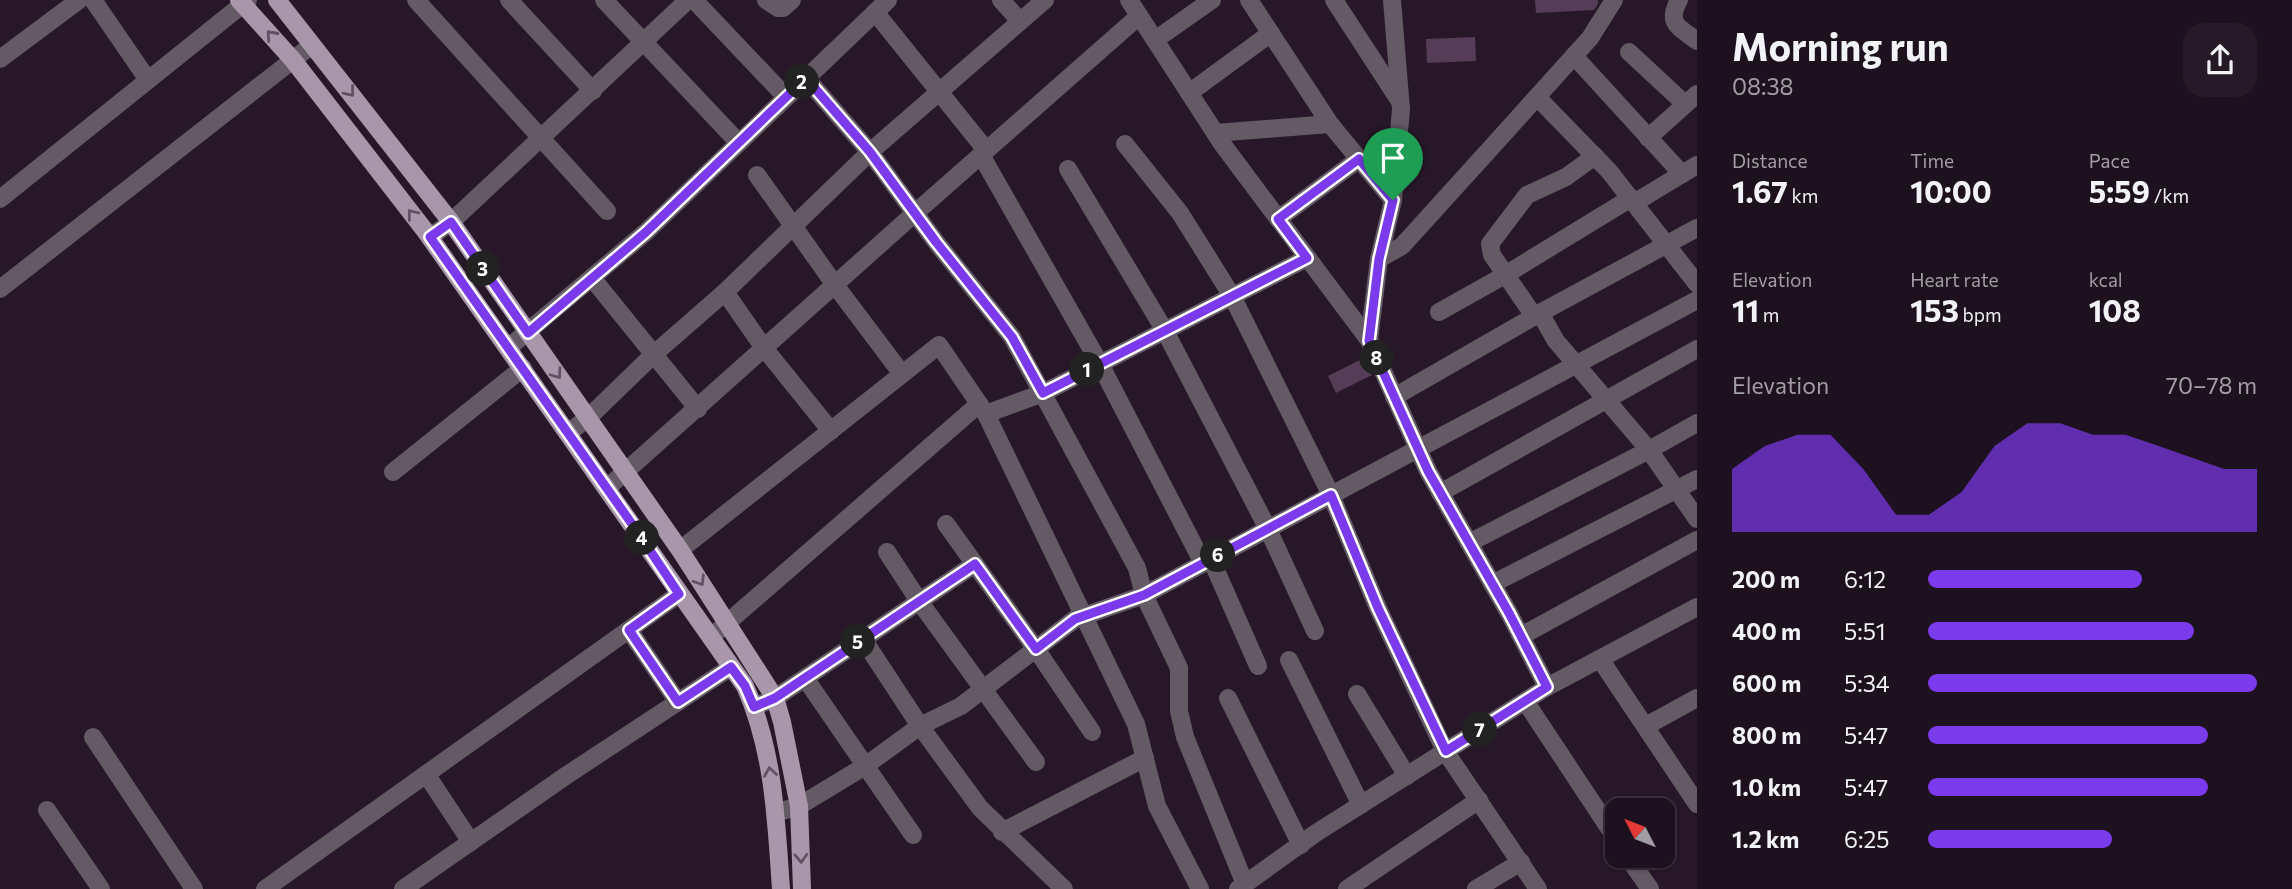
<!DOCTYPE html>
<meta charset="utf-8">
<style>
body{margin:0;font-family:Commissioner,sans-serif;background:#261a28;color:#f1f3f6;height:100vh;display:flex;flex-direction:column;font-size:26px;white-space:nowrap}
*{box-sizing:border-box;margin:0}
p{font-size:23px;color:#a19da4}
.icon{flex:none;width:38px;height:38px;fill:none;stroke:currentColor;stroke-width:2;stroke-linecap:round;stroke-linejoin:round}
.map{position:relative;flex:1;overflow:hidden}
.panel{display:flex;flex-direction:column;background:#1e111f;width:595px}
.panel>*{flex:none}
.needle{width:46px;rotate:312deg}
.fabs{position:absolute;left:1605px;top:798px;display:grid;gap:14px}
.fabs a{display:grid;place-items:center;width:70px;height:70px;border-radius:14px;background:#1e111f;box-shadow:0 2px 5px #0004,0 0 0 2px #3c313d;font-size:35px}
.pin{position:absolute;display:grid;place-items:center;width:60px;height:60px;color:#fff;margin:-72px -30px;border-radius:50% 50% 50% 0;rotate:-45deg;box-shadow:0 0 7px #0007}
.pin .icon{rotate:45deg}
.km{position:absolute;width:35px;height:35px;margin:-18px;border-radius:50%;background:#222;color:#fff;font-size:19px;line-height:35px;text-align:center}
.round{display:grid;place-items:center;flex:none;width:74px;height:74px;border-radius:21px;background:#261a28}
.headline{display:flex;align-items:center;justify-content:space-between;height:119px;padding:0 35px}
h1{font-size:38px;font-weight:700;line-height:52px}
.metrics{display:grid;grid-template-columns:repeat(3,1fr);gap:10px;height:119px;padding:7px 35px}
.metrics div{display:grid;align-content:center}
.metrics b{font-size:30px;font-weight:700}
.metrics small{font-size:19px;font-weight:400}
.metrics p{font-size:19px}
.chart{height:196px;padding:14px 35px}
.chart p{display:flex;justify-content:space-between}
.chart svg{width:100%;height:126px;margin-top:7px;fill:#7c3aed;opacity:.7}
ul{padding:0 35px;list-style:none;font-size:23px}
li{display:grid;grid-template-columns:112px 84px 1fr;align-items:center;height:52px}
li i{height:18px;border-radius:9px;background:#7c3aed}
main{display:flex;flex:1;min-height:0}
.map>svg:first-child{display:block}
.building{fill:#553d57}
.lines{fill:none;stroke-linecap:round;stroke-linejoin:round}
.minor{stroke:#635a64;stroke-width:18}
.major{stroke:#aa96ab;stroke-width:18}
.oneway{stroke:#625064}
.route-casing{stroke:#fff;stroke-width:14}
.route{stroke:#7c3aed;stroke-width:9}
</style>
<main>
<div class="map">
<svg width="1697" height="889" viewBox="0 0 1697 889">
<rect width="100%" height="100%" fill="#281729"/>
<g class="building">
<polygon points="1535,0 1598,0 1598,4 1594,10 1536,13"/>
<polygon points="1475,37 1476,61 1427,63 1426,39"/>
<polygon points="1364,358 1372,375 1336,393 1328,376"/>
</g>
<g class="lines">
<g class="minor">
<polyline points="93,0 148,80"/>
<polyline points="416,0 607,211"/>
<polyline points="509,0 593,91"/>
<polyline points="604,0 739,143"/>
<polyline points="694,0 786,97"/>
<polyline points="766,0 778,8 783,8 792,0"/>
<polyline points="1001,0 1020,21"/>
<polyline points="1129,0 1223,145 1369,340"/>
<polyline points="1334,0 1399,100"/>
<path d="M1679,0c-13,24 0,27 18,41"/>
<polyline points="875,12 986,150"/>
<polyline points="1155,40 1212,0"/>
<polyline points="1629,52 1685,104"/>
<polyline points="1574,56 1682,174"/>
<polyline points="0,59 79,0"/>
<polyline points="1189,93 1271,33"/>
<polyline points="1537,97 1609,171 1697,284"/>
<polyline points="1330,124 1393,200"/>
<polyline points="1215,133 1330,124 1249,0"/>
<polyline points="1648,138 1697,94"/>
<polyline points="1125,144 1180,213 1232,296 1331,495 1378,608 1445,751 1538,889"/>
<polyline points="981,155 1100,364 1203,563"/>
<polyline points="1068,169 1165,331 1268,529 1315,631"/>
<polyline points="757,175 835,285 902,374"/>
<polyline points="0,199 248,0"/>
<polyline points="1634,203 1697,165"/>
<polyline points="1278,219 1359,159"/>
<polyline points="1697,228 1540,313 1556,341 1649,450 1697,519"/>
<polyline points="430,237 451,222 688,0"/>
<polyline points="1379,259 1402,246 1499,139 1590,38 1614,0"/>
<polyline points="592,278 698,409"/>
<polyline points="0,289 312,45"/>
<polyline points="725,292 764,348 831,431"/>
<polyline points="1439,312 1505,275 1631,198"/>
<polyline points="1534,316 1492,255 1490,244 1527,195 1566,177 1595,156"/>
<polyline points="508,348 646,232 888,0"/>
<polyline points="1394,397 1540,313"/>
<polyline points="986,414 1136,724 1157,806 1200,889"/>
<polyline points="568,433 589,417 654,354 725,292 870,152 1045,0"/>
<polyline points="393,472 523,368"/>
<polyline points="607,488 915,213 1139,16"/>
<polyline points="1440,493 1697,349"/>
<polyline points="946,524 1036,649 1092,732"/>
<polyline points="1469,543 1649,450 1697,423"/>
<polyline points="680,550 939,345 986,414 1043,393 1307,258"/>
<polyline points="887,552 919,601 1036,762"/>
<polyline points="1211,559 1258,666"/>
<polyline points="1492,584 1697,479"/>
<polyline points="629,630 678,702"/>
<polyline points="1521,636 1697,540"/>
<polyline points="711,637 979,404"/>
<polyline points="863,639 920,726 980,808 1064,889"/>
<polyline points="1600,659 1697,804"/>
<polyline points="1289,660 1361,805"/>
<polyline points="805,678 913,835"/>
<polyline points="1547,687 1697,607"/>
<polyline points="1357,694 1407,776"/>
<polyline points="1228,698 1301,845"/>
<polyline points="1525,701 1617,840"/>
<polyline points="754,707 775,698 975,564"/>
<polyline points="1646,726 1697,698"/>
<polyline points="93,737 194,889"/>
<polyline points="426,774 471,842"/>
<polyline points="47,810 101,889"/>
<polyline points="775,813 799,806 865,766 920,726 961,706 1075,619 1144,595 1137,568 1012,337 936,242 870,152 806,78"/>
<polyline points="1002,832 1145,758"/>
<polyline points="1627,856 1650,889"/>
<polyline points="1245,884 1185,737 1179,711 1179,668 1144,595 1697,300"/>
<polyline points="265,889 679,594"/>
<polyline points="403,889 567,775 731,667"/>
<polyline points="1238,889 1316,833 1547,687 1509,613 1428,471 1369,340 1379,259 1393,200 1401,109 1392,0"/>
<polyline points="1347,889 1479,800"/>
<polyline points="1476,889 1521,862"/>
</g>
<g class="major">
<path d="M239,0l54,60 133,172 319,454c29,66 31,132 36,203"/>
<polyline points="277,0 451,222 680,550 775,698 782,722 799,806 802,889"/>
</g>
</g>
<defs><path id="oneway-chevron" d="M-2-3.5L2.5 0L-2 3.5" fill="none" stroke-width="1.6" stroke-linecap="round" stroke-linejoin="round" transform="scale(1.75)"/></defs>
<g class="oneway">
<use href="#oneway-chevron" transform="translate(271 35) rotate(-132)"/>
<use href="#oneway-chevron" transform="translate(350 92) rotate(51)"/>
<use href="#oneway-chevron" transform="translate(412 214) rotate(-128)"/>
<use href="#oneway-chevron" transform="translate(557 374) rotate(54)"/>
<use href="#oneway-chevron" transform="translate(700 581) rotate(58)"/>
<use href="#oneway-chevron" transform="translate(770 772) rotate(-98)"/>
<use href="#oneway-chevron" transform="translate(801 858) rotate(88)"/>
</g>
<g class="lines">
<defs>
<polygon id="route" points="806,78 870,152 936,242 1012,337 1043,393 1307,258 1278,219 1359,159 1393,200 1379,259 1369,341 1428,471 1509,613 1547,687 1446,751 1378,608 1331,495 1144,595 1075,619 1036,649 975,564 775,698 754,707 745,686 731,667 678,702 629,630 679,594 639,534 430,237 451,222 528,333 646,232"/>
</defs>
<use href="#route" class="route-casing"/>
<use href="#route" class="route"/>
</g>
</svg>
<div class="fabs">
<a><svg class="needle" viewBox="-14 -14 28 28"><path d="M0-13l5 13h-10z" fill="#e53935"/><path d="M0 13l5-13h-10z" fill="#a19da4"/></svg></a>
</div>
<div class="pin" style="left:1393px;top:200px;background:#1e9e55"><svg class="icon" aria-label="arrive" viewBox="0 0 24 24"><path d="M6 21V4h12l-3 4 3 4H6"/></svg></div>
<b class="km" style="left:1087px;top:370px">1</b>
<b class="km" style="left:802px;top:82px">2</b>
<b class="km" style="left:483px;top:269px">3</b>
<b class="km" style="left:642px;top:538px">4</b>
<b class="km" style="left:858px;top:642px">5</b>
<b class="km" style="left:1218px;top:555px">6</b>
<b class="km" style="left:1480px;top:730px">7</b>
<b class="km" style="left:1377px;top:358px">8</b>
</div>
<section class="panel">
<div class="headline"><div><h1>Morning run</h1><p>08:38</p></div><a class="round"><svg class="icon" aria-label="share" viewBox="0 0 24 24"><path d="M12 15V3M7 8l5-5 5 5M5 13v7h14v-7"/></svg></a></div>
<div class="metrics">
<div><p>Distance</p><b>1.67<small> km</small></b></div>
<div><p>Time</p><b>10:00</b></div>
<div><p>Pace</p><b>5:59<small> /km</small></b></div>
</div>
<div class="metrics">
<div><p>Elevation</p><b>11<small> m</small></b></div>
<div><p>Heart rate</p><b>153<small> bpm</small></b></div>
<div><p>kcal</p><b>108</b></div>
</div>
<div class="chart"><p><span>Elevation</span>70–78 m</p>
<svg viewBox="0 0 160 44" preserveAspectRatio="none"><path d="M0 44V22L10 14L20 10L30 10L40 22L50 38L60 38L70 30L80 14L90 6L100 6L110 10L120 10L130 14L140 18L150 22L160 22V44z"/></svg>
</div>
<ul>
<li><b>200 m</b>6:12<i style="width:65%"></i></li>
<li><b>400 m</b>5:51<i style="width:81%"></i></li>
<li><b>600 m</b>5:34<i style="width:100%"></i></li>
<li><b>800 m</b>5:47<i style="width:85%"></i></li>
<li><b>1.0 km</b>5:47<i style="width:85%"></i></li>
<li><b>1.2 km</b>6:25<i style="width:56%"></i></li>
</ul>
</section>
</main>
